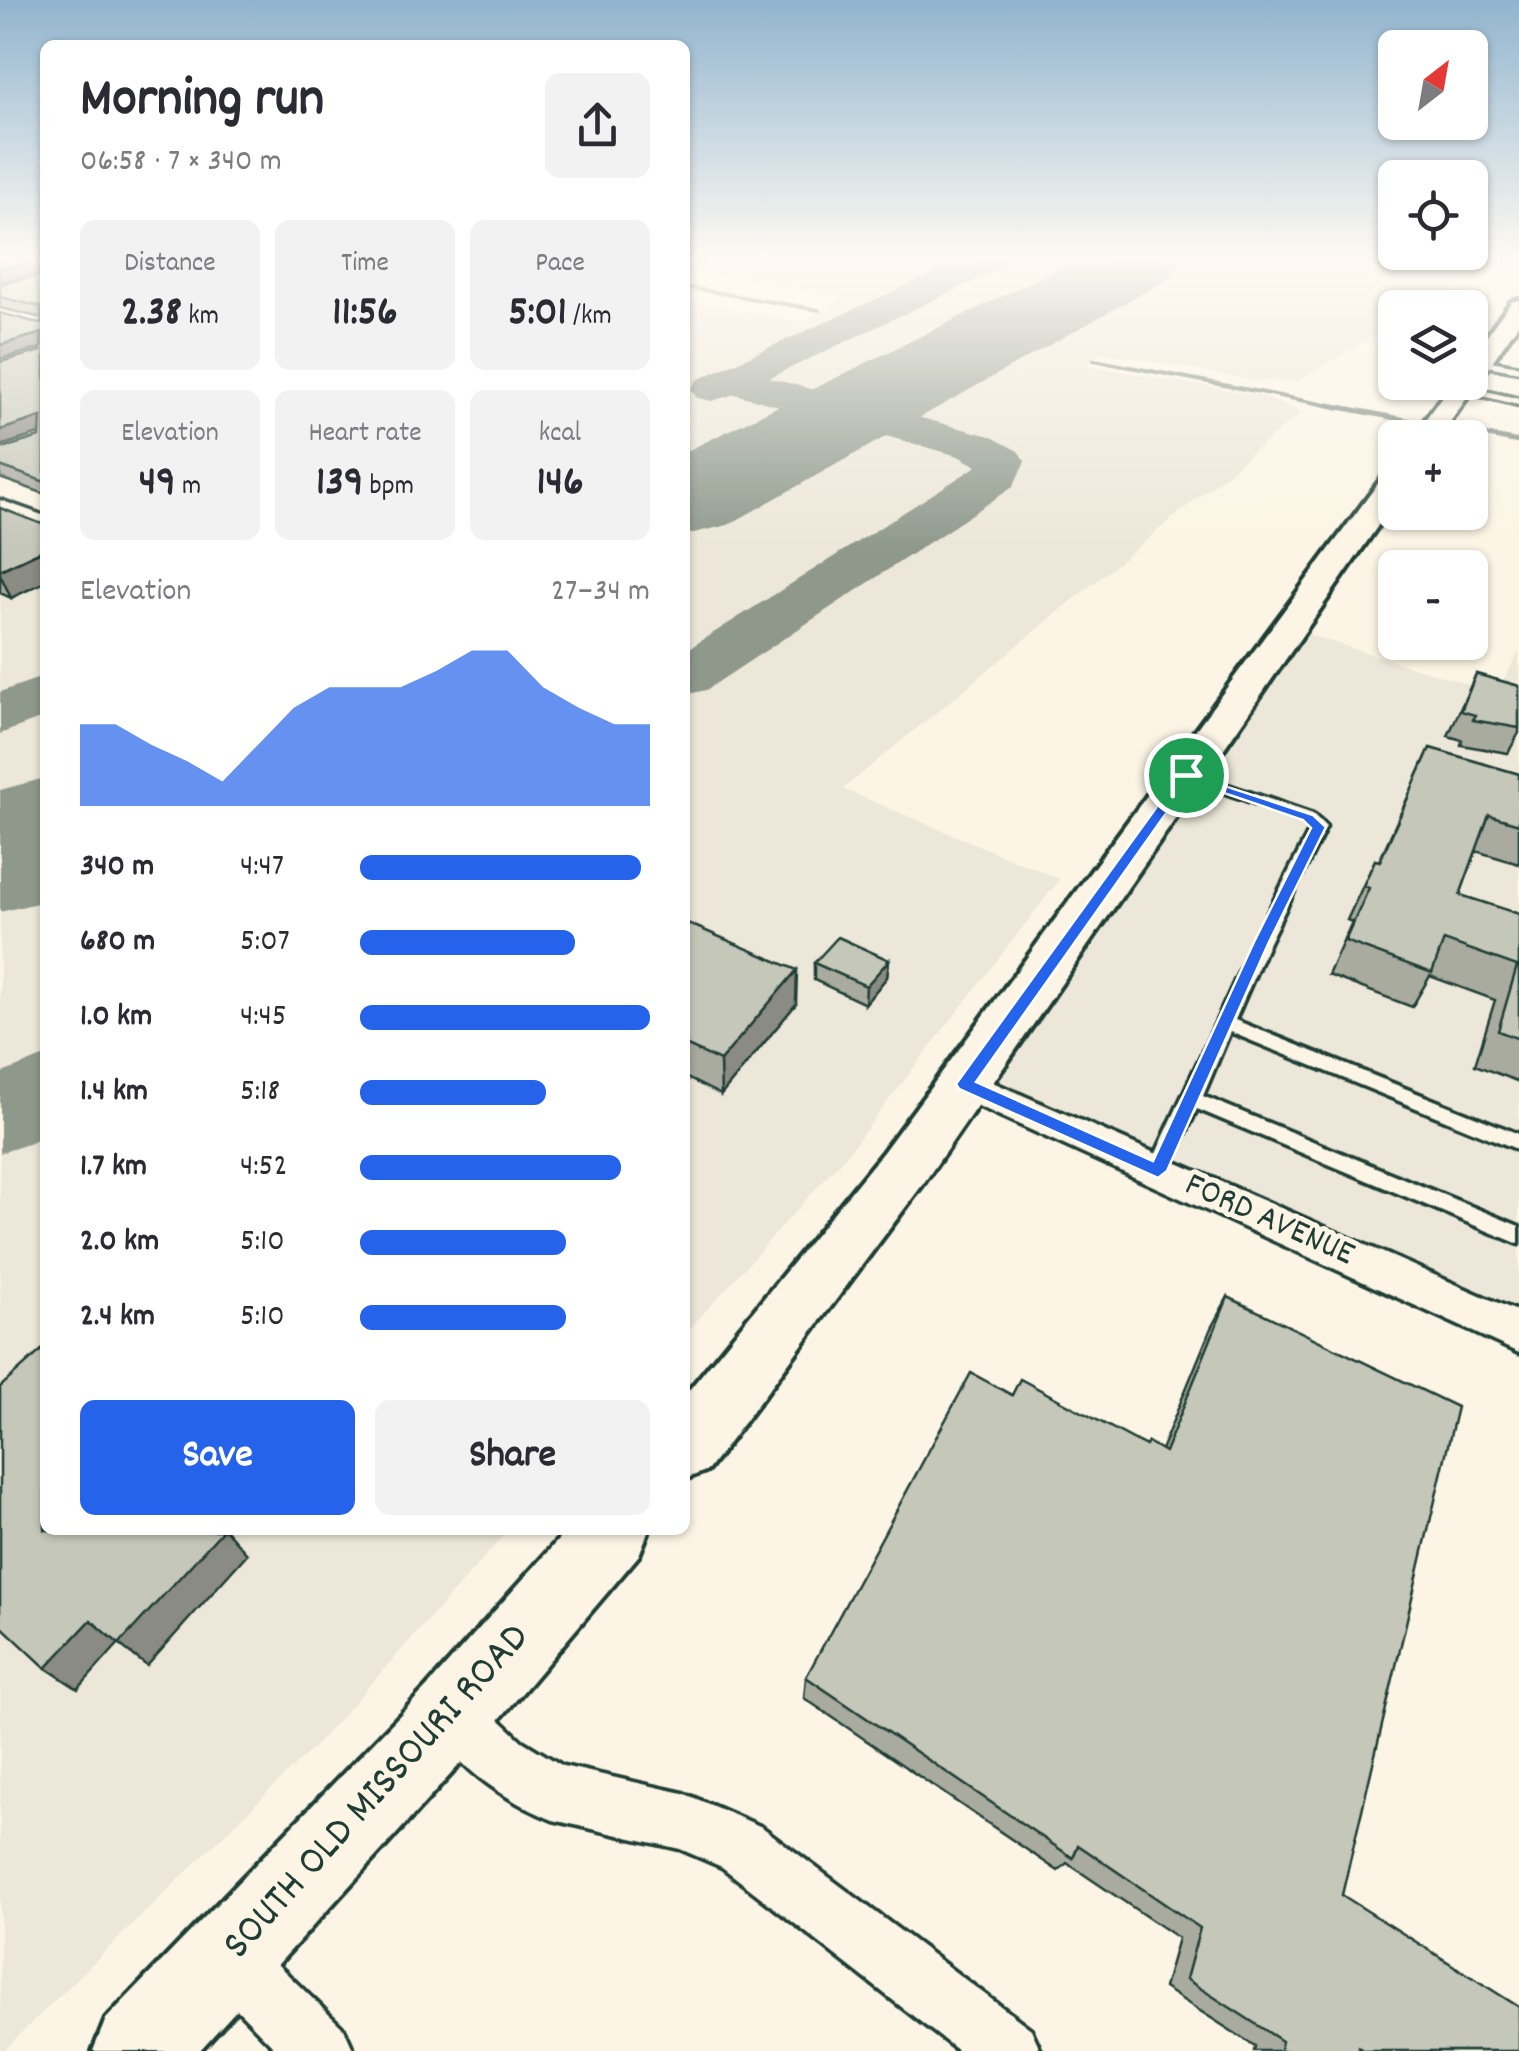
<!DOCTYPE html>
<meta charset="utf-8">
<style>
body{margin:0;font-family:Dekko,sans-serif;background:#f2f2f3;color:#2b2b33;height:100vh;display:flex;flex-direction:column;font-size:38px;white-space:nowrap}
*{box-sizing:border-box;margin:0}
p{font-size:32px;color:#7c7c81}
.icon{flex:none;width:55px;height:55px;fill:none;stroke:currentColor;stroke-width:2;stroke-linecap:round;stroke-linejoin:round}
.map{position:relative;flex:1;overflow:hidden}
.panel{position:absolute;left:40px;top:40px;width:650px;height:1495px;display:flex;flex-direction:column;background:#fff;border-radius:15px;box-shadow:0 2px 8px #0004}
.panel>*{flex:none}
.needle{width:65px;rotate:31deg}
.fabs{position:absolute;left:1378px;top:30px;display:grid;gap:20px}
.fabs a{display:grid;place-items:center;width:110px;height:110px;border-radius:15px;background:#fff;box-shadow:0 2px 8px #0004;font-size:50px}
.pin{position:absolute;display:grid;place-items:center;width:85px;height:85px;color:#fff;margin:-42px;border:5px solid #fff;border-radius:50%;box-shadow:0 2px 10px #0007}
.round{display:grid;place-items:center;flex:none;width:105px;height:105px;border-radius:15px;background:#f2f2f3}
.headline{display:flex;align-items:center;justify-content:space-between;height:170px;padding:0 40px}
h1{font-size:55px;font-weight:700;line-height:75px}
.stats{display:grid;grid-template-columns:repeat(3,1fr);gap:15px;height:170px;padding:10px 40px}
.stats div{display:grid;align-content:center;border-radius:15px;background:#f2f2f3;text-align:center}
.stats b{font-size:42px;font-weight:700}
.stats small{font-size:28px;font-weight:400}
.stats p{font-size:28px}
.chart{height:280px;padding:20px 40px}
.chart p{display:flex;justify-content:space-between}
.chart svg{width:100%;height:180px;margin-top:10px;fill:#2563eb;opacity:.7}
.primary-button{display:flex;gap:20px;margin-top:auto;padding:20px 40px}
.primary-button a{flex:1;height:115px;border-radius:15px;background:#2563eb;color:#fff;font-size:40px;font-weight:700;line-height:115px;text-align:center}
.primary-button a+a{background:#f2f2f3;color:#2b2b33}
ul{padding:0 40px;list-style:none;font-size:32px}
li{display:grid;grid-template-columns:160px 120px 1fr;align-items:center;height:75px}
li i{height:25px;border-radius:12px;background:#2563eb}
.map>svg:first-child{display:block}
.built{fill:#ece7d8}
.lines{fill:none;stroke-linecap:round;stroke-linejoin:round}
.stream-far1{stroke:#758479;stroke-width:4}
.stream{stroke:#758479;stroke-width:5}
.taxiway{fill:#8e998c;fill-rule:evenodd}
.runway{fill:#8e998c;fill-rule:evenodd}
.lane-casing{stroke:#1f3d34;stroke-width:7}
.street-casing{stroke:#1f3d34;stroke-width:7}
.secondary-casing{stroke:#1f3d34;stroke-width:8}
.path{stroke:#1f3d34;stroke-width:2.5;stroke-dasharray:5 4;stroke-linecap:butt}
.lane{fill:#fcf5e5;fill-rule:evenodd}
.street{fill:#fcf5e5;fill-rule:evenodd}
.secondary{fill:#fcf5e5;fill-rule:evenodd}
.wall{fill:#a9ab9f;stroke:#1f3d34;stroke-width:2.5}
.shaded-wall{fill:#8a8b82;stroke:#1f3d34;stroke-width:2.5}
.building{fill:#c5c7b9;stroke:#1f3d34;stroke-width:2.5}
.route{fill:#2563eb;stroke:#fff;stroke-width:2.5;fill-rule:evenodd}
.labels{text-anchor:middle;dominant-baseline:central;stroke-width:10;stroke-linejoin:round;paint-order:stroke}
.street-label{font-size:35px;fill:#1f3d34;stroke:#fcf5e5}
.near-street-label{font-size:42px;fill:#1f3d34;stroke:#fcf5e5}
</style>
<div class="map">
<svg width="1519" height="2051" viewBox="0 0 1519 2051">
<rect width="100%" height="100%" fill="#fcf5e5"/>
<filter id="ink" filterUnits="userSpaceOnUse"><feTurbulence type="fractalNoise" baseFrequency=".01" numOctaves="2"/><feDisplacementMap in="SourceGraphic" scale="20" xChannelSelector="R" yChannelSelector="G"/><feConvolveMatrix kernelMatrix="1 2 1 2 8 2 1 2 1" color-interpolation-filters="sRGB"/></filter>
<g filter="url(#ink)">
<g class="built">
<polygon points="716,260 1504,260 1423,307 1395,308 1395,324 1297,381 1255,381 1102,352 1086,365 1261,396 1302,412 843,789 1060,879 848,1153 685,1334 685,304 691,301 802,322 842,297 697,269"/>
<polygon points="0,518 45,534 45,1530 509,1530 314,1747 3,2051 0,2051"/>
<polygon points="1290,629 1496,693 1519,652 1519,1333 965,1084"/>
</g>
<g class="lines">
<g class="stream-far1">
<polyline points="685,287 819,310"/>
<polyline points="1094,360 1342,408"/>
</g>
<polyline class="stream" points="1329,405 1519,442"/>
<g class="taxiway">
<polygon points="963,260 1007,260 1003,267 769,378 990,436 1018,451 1025,461 1013,487 706,690 685,695 685,651 977,466 958,456 735,394 712,401 697,398 691,389 697,380"/>
<polygon points="1113,260 1155,260 1156,262 1151,269 1139,272 1117,267"/>
<polygon points="45,676 45,717 0,734 0,692"/>
<polygon points="45,1056 45,1133 31,1143 0,1153 0,1074"/>
</g>
<g class="runway">
<polygon points="1076,260 1183,260 1171,277 728,525 685,535 685,452"/>
<polygon points="45,778 45,901 0,912 0,790"/>
</g>
<defs>
<g id="lane">
<polygon points="1479,359 1519,366 1519,372 1476,364"/>
<polygon points="1461,385 1519,399 1519,405 1458,390"/>
<polygon points="1187,771 1313,814 1326,827 1269,942 1235,1020 1519,1134 1519,1150 1230,1032 1203,1096 1519,1226 1519,1244 1197,1109 1165,1177 1158,1179 1151,1177 1148,1171 1253,942 1311,828 1303,820 1182,778 1180,775"/>
</g>
<g id="street">
<polygon points="0,500 45,516 45,529 0,513"/>
<polygon points="965,1070 1519,1312 1519,1353 952,1094 947,1084 952,1074"/>
<path d="M454,1687l19,8 49,46 41,25 120,27 79,34 269,202 10,22h-83l-236,-184 -42,-18 -127,-29c-47,-19 -106,-58 -126,-106l8,-19z"/>
<polygon points="228,1928 249,1937 344,2029 354,2051 278,2051 207,1979 198,1958 207,1937"/>
</g>
<g id="secondary">
<polygon points="1519,300 1519,323 1439,438 1412,438 1452,382 1470,382 1470,358 1511,302"/>
<polygon points="1395,471 1395,501 923,1184 708,1470 685,1479 685,1395 883,1152 1385,474"/>
<polygon points="567,1530 649,1530 639,1555 481,1741 199,2051 93,2051 106,2019 427,1687"/>
</g>
</defs>
<use href="#lane" class="lane-casing"/>
<use href="#street" class="street-casing"/>
<use href="#secondary" class="secondary-casing"/>
<polyline class="path" points="685,270 709,260"/>
<use href="#lane" class="lane"/>
<use href="#street" class="street"/>
<use href="#secondary" class="secondary"/>
</g>
<g class="wall">
<polygon points="0,260 45,260 45,494 0,478 0,449 40,437 41,433 0,446 0,362 41,351 42,324 42,318 0,308 0,284 41,275 42,272 0,282"/>
<polygon points="0,508 11,598 0,593"/>
<polygon points="1476,674 1519,686 1519,733 1508,753 1461,745 1462,740 1448,736"/>
<polygon points="1430,748 1519,774 1519,864 1476,851 1460,895 1519,914 1519,1082 1475,1065 1495,1000 1430,976 1412,1007 1328,975 1352,922 1347,920 1375,860 1379,861"/>
<polygon points="685,922 796,1004 721,1095 685,1077"/>
<polygon points="889,960 887,977 865,1004 814,980 814,963"/>
<polygon points="1228,1297 1342,1895 1519,2051 1254,2051 1255,2046 1164,1988 1178,1938 1067,1863 1058,1871 804,1698 806,1677 1012,1395 1146,1446 1161,1450 1211,1328"/>
</g>
<g class="shaded-wall">
<polygon points="39,260 43,260 45,272 0,282 0,269"/>
<polygon points="42,333 45,347 0,359 0,345"/>
<polygon points="41,417 45,432 0,446 0,430"/>
<polygon points="45,549 45,582 11,598 0,574 0,570"/>
<polygon points="889,960 887,977 865,1004 866,986"/>
<polygon points="797,970 796,1004 721,1095 720,1061"/>
<polygon points="218,1530 226,1530 247,1554 147,1666 119,1644"/>
<polygon points="91,1620 120,1642 78,1689 46,1668"/>
</g>
<g class="building">
<polygon points="0,260 39,260 0,269"/>
<polygon points="43,260 45,260 45,482 0,466 0,449 40,437 41,417 0,430 0,362 41,351 42,333 0,345 0,313 42,324 41,307 0,297 0,284 41,275"/>
<polygon points="0,508 45,525 45,549 0,570"/>
<polygon points="1476,674 1519,686 1519,728 1473,720 1475,715 1461,711"/>
<polygon points="1430,748 1519,774 1519,824 1489,815 1460,895 1519,914 1519,1039 1498,1031 1517,966 1444,940 1432,973 1345,941 1369,888 1363,886 1375,860 1380,861"/>
<polygon points="685,922 797,970 720,1061 685,1045"/>
<polygon points="838,937 889,960 866,986 814,963"/>
<polygon points="1228,1297 1457,1407 1342,1895 1519,2007 1519,2051 1364,2051 1359,2047 1359,2051 1282,2051 1280,2050 1282,2041 1186,1979 1200,1928 1078,1845 1073,1858 806,1677 971,1373 1012,1395 1020,1379 1146,1446 1148,1442 1165,1452"/>
<polygon points="45,1347 45,1530 223,1530 119,1644 91,1620 46,1668 0,1625 0,1387"/>
</g>
</g>
<linearGradient id="sky" x2="0" y2="1"><stop stop-color="#91b4ce"/><stop offset="0.47" stop-color="#fefaf3"/><stop offset="1" stop-color="#fefaf3" stop-opacity="0"/></linearGradient>
<rect width="1519" height="548" fill="url(#sky)"/>
<path class="route" d="M1182,772l131,43 13,12 -57,115 -102,229 -9,7 -199,-89 -3,-5zM1189,781l114,39 8,8 -57,114 -101,219 -177,-79z"/>
<g class="labels">
<g class="street-label">
<text transform="translate(1269 1221) rotate(24)">FORD AVENUE</text>
</g>
<g class="near-street-label">
<text transform="translate(378 1793) rotate(-48)">SOUTH OLD MISSOURI ROAD</text>
</g>
</g>
</svg>
<div class="fabs">
<a><svg class="needle" viewBox="-14 -14 28 28"><path d="M0-13l5 13h-10z" fill="#e53935"/><path d="M0 13l5-13h-10z" fill="#7c7c81"/></svg></a>
<a><svg class="icon" aria-label="locate" viewBox="0 0 24 24"><circle cx="12" cy="12" r="6"/><path d="M12 2v4M12 18v4M2 12h4M18 12h4"/></svg></a>
<a><svg class="icon" aria-label="layers" viewBox="0 0 24 24"><path d="M12 4l9 5-9 5-9-5zM3 14l9 5 9-5"/></svg></a>
<a>+</a>
<a>−</a>
</div>
<div class="pin" style="left:1186px;top:775px;background:#1e9e55"><svg class="icon" aria-label="arrive" viewBox="0 0 24 24"><path d="M6 21V4h12l-3 4 3 4H6"/></svg></div>
<section class="panel">
<div class="headline"><div><h1>Morning run</h1><p>06:58 · 7 × 340 m</p></div><a class="round"><svg class="icon" aria-label="share" viewBox="0 0 24 24"><path d="M12 15V3M7 8l5-5 5 5M5 13v7h14v-7"/></svg></a></div>
<div class="stats">
<div><p>Distance</p><b>2.38<small> km</small></b></div>
<div><p>Time</p><b>11:56</b></div>
<div><p>Pace</p><b>5:01<small> /km</small></b></div>
</div>
<div class="stats">
<div><p>Elevation</p><b>49<small> m</small></b></div>
<div><p>Heart rate</p><b>139<small> bpm</small></b></div>
<div><p>kcal</p><b>146</b></div>
</div>
<div class="chart"><p><span>Elevation</span>27–34 m</p>
<svg viewBox="0 0 160 44" preserveAspectRatio="none"><path d="M0 44V24L10 24L20 29L30 33L40 38L50 29L60 20L70 15L80 15L90 15L100 11L110 6L120 6L130 15L140 20L150 24L160 24V44z"/></svg>
</div>
<ul>
<li><b>340 m</b>4:47<i style="width:97%"></i></li>
<li><b>680 m</b>5:07<i style="width:74%"></i></li>
<li><b>1.0 km</b>4:45<i style="width:100%"></i></li>
<li><b>1.4 km</b>5:18<i style="width:64%"></i></li>
<li><b>1.7 km</b>4:52<i style="width:90%"></i></li>
<li><b>2.0 km</b>5:10<i style="width:71%"></i></li>
<li><b>2.4 km</b>5:10<i style="width:71%"></i></li>
</ul>
<div class="primary-button"><a>Save</a><a>Share</a></div>
</section>
</div>
